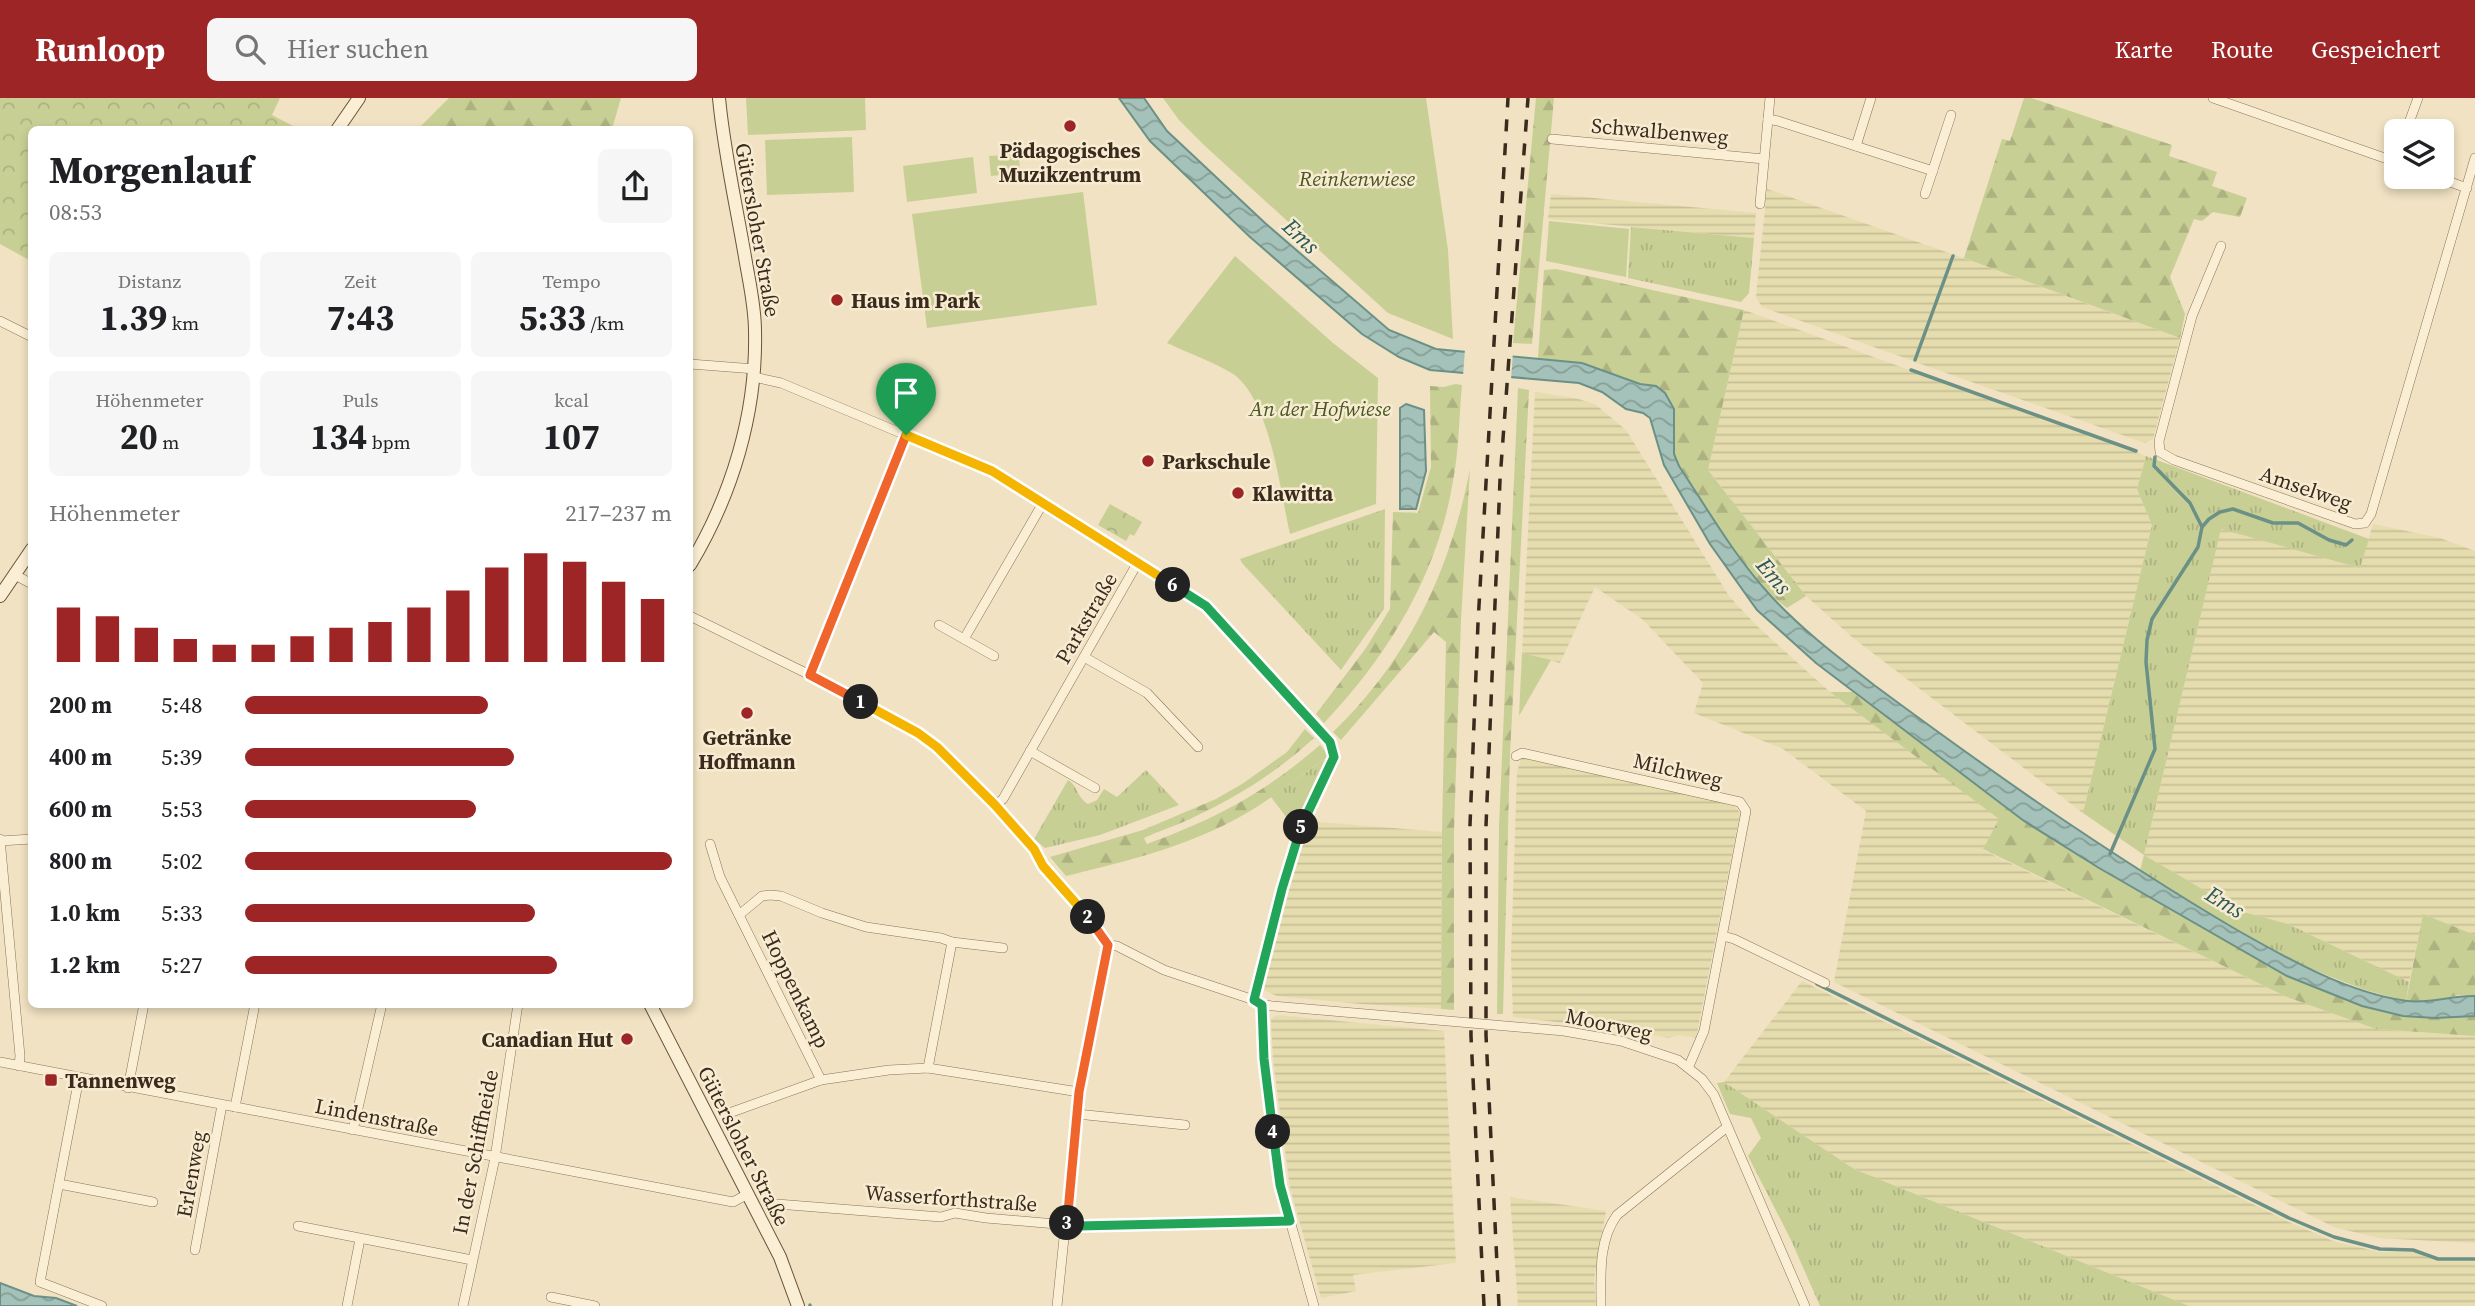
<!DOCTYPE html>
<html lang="de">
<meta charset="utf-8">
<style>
body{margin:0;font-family:"Source Serif 4",serif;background:#f6f6f6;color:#202124;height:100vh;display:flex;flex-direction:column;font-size:26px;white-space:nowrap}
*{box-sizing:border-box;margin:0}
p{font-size:23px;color:#757577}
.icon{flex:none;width:38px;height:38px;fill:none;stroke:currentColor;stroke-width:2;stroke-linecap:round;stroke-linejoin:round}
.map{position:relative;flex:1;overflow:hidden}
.sheet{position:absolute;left:28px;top:28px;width:665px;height:882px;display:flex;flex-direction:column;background:#fff;border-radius:10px;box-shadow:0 4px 10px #0003}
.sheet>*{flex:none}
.tools{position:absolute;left:2384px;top:21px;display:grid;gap:14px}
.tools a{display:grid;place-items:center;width:70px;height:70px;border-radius:10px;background:#fff;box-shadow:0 4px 10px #0003;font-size:35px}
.pin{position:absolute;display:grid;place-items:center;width:60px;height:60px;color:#fff;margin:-72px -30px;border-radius:50% 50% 50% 0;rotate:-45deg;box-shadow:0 0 7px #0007}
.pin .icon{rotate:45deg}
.km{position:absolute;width:35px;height:35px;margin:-18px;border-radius:50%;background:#222;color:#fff;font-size:19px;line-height:35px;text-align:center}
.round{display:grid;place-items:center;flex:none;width:74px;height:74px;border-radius:10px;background:#f6f6f6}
.headline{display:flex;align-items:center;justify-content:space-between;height:119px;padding:0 21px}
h1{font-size:38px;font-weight:700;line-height:52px}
.metrics{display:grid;grid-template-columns:repeat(3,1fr);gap:10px;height:119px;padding:7px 21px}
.metrics div{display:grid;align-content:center;border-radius:10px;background:#f6f6f6;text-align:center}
.metrics b{font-size:35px;font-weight:700}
.metrics small{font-size:19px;font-weight:400}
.metrics p{font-size:19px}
.chart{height:196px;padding:14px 21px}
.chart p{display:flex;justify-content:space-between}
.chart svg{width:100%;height:126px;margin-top:7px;stroke:#9d2526;stroke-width:6}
ul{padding:0 21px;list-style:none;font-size:23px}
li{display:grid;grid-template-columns:112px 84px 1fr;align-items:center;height:52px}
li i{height:18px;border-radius:9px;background:#9d2526}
header{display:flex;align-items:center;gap:42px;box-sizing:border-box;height:98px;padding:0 35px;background:#9d2526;color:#fff}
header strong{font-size:33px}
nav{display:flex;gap:38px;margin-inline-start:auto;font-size:24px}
.search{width:490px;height:63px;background:#f6f6f6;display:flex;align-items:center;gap:18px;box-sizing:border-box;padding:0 24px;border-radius:10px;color:#757577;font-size:26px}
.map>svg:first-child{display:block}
.farmland{fill:url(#farmland-rules)}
.grass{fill:url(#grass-tufts)}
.forest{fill:url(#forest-firs)}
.park{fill:url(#park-crowns)}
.garden{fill:#c8cf95}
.water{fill:url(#water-waves);stroke:#6b9187;stroke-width:2}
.pier{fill:#f0e2c2}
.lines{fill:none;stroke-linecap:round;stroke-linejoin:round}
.stream{stroke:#6b9187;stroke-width:3.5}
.minor-casing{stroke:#8b7358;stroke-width:10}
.secondary-casing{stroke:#6d543b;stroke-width:14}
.minor{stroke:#faefd5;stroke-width:9}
.secondary{stroke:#faefd5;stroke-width:12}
.rail{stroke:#3a2b1d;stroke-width:3.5;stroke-dasharray:12 12;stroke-linecap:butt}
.split-1-casing{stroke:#fff;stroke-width:14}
.split-2-casing{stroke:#fff;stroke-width:14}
.split-3-casing{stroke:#fff;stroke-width:14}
.split-4-casing{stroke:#fff;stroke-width:14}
.split-5-casing{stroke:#fff;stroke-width:14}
.split-6-casing{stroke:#fff;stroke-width:14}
.split-7-casing{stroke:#fff;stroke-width:14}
.split-1{stroke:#f0652b;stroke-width:9}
.split-2{stroke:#f5b400;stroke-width:9}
.split-3{stroke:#f0652b;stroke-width:9}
.split-4{stroke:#22a559;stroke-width:9}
.split-5{stroke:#22a559;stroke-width:9}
.split-6{stroke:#22a559;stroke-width:9}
.split-7{stroke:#f5b400;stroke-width:9}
.poi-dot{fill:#9d2526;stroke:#f7ecd2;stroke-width:2.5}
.labels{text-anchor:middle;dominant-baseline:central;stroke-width:5;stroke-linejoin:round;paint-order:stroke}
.street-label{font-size:21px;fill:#3a2b1d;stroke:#f7ecd2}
.poi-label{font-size:21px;font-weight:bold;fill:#3a2b1d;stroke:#f7ecd2;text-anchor:start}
.park-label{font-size:21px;font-style:italic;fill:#4a5723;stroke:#f7ecd2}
.water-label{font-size:23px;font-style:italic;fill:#2c5a57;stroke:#f7ecd2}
</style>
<header>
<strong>Runloop</strong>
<div class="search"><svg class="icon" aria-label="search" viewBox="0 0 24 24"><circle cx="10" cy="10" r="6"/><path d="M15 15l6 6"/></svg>Hier suchen</div>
<nav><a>Karte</a><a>Route</a><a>Gespeichert</a></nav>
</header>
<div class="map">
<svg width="2475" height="1208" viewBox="0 0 2475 1208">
<defs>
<pattern id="farmland-rules" width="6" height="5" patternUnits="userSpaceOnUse" patternTransform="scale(1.75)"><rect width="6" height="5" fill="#e6ddaf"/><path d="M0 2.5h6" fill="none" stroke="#c6be96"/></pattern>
<pattern id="grass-tufts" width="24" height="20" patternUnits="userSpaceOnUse" patternTransform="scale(1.75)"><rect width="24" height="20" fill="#c8cf95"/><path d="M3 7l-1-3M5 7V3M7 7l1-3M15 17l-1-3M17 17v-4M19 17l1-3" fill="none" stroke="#adb280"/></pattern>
<pattern id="forest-firs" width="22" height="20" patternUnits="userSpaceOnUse" patternTransform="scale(1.75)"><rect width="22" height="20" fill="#c8cf95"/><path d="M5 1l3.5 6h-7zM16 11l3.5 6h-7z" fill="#adb280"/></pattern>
<pattern id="park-crowns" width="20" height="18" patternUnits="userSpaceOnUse" patternTransform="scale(1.75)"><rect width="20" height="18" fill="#c8cf95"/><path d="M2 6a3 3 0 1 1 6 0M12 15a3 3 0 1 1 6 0" fill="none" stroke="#adb280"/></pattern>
<pattern id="water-waves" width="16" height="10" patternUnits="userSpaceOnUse" patternTransform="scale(1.75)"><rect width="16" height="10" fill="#a4c2b9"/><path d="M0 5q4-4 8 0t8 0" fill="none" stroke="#879e96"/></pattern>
</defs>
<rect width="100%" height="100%" fill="#f0e2c2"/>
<g class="farmland">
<polygon points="1767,91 1952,156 1913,263 1762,209 1756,199"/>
<polygon points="1551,96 1756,115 1754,140 1548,121"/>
<polygon points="1955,157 2180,240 2153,341 2145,345 1915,264"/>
<polygon points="1744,212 2146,358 2137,391 2152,427 2083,715 1853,540 1806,498 1708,372"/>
<polygon points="1535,294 1575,300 1595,306 1626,332 1729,498 1757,528 1830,594 2000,721 1983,752 2287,899 2376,931 2475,938 2475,1145 2378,1140 2334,1129 1834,884 1866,713 1783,651 1694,615 1703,585 1642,521 1595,489 1560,565 1522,555"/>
<polygon points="2373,426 2440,440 2475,453 2475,837 2423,816 2409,884 2288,826 2240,813 2144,757 2221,430 2360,470"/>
<polygon points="1522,658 1734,707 1740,715 1696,940 1680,937 1669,940 1625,932 1513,919 1511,859 1517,674"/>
<polygon points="1307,723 1442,734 1441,911 1361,906 1277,898 1261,891"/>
<polygon points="1802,883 2289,1124 2333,1143 2379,1154 2412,1154 2438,1163 2475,1163 2475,1208 2189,1208 1854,1071 1724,984"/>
<polygon points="1277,917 1444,933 1456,1165 1353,1177 1356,1193 1321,1200 1290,1090 1273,962 1271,921"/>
<polygon points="1510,1099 1606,1113 1594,1181 1596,1208 1518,1208"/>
</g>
<g class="grass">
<polygon points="1631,129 1754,140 1749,195 1741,204 1628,180"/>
<polygon points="2146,358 2369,441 2360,470 2221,431 2144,757 2240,813 2288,826 2409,884 2406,903 2365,892 2293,864 2184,801 2140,773 2144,757 2083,715 2152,427 2137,391"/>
<polygon points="1385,411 1384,511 1341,572 1242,465 1240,461"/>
<polygon points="1329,658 1324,675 1296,732 1271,699"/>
<path d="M1146,672l33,35 -79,30 -55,13 -11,-9 34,-59c10,6 9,18 20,24l9,-4 7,-11 13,8z"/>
<polygon points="1724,984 1854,1071 2189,1208 1820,1208 1791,1142 1748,1058 1761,1040 1751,1020 1730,1016 1717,985"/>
</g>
<g class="forest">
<polygon points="449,0 621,0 612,31 418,31"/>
<polygon points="1536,0 1554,0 1532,246 1513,245"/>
<polygon points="2024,0 2031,0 2172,47 2169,58 2217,74 2212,88 2247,100 2240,119 2213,114 2202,123 2194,121 2170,179 2185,216 2180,240 1964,160 2002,41 2010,43"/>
<path d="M1556,171l188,41 -36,160 98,126 -19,12c-45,-34 -77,-95 -108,-142l-5,-11v-46l-9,-16 -9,-7 -16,-2 -58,-21 -44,-5 6,-88z"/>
<path d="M1455,286l7,1c-3,32 -3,65 -9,96 -15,93 -65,175 -129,242l-8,-9 50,-66 24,-39 3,-97 25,1 13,-46 -1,-81 14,1z"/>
<polygon points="1518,290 1529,292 1510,656 1503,916 1497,916 1499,728"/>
<path d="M1470,371l-9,151 -7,210v180l-13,-1 1,-177 4,-190 -12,-10 -93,108 -8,-8c76,-73 117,-161 137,-263z"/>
<polygon points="1830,594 1852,594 2024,723 2099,770 2287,877 2362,908 2403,918 2435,920 2475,918 2475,938 2376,931 2287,899 1983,751 1999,721"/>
<path d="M1305,631l9,9c-37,34 -78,60 -124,81 -15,7 -31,12 -46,19l3,6c70,-26 116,-50 173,-99l9,11c-28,19 -55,41 -84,58 -55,32 -118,47 -179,62l-16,-19 93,-27 73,-31 26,-15 45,-32z"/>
<polygon points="2423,816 2475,837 2475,898 2459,897 2429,904 2406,903"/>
</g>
<g class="park">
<polygon points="0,0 280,0 272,17 299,31 32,32 31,163 0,146"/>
<polygon points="1110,406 1142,424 1134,438 1130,436 1126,443 1098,427"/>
</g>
<g class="garden">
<polygon points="746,0 865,0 866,32 748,37"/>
<polygon points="1163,0 1426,0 1448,152 1453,241 1388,215 1205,48 1179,22"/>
<polygon points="852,39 854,94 767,97 765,42"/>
<polygon points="1019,56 1020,75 991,78 989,58"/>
<polygon points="973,59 977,95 907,104 903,68"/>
<polygon points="1083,94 1097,207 927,230 912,116"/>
<polygon points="1549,123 1629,131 1626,179 1546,163"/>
<path d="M1235,158l98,87 45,35 -2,126 -86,30c-10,-44 -19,-128 -54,-158 -13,-10 -52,-25 -69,-33z"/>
<polygon points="1522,555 1551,562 1519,618"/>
</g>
<g class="water">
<path d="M1119,0h25l23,33 98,92 124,107 47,19 146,14 58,21 16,2 9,7 9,16v45l5,12c29,44 56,91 91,129 31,34 68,62 104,90 54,40 108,79 163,117 66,45 132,88 200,128 51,29 111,63 170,71 24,3 45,-6 68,-5v20l-40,2 -32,-2 -41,-10 -75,-30 -188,-108 -75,-47 -208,-158 -59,-53 -47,-66 -46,-79 -14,-47 -7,-5 -17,-4 -24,-17 -23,-9 -149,-13 -31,-13 -37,-23 -112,-97 -100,-96z"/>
<polygon points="1406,306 1424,312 1426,373 1416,411 1400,411 1400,310"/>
<polygon points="0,1185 34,1198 56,1200 77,1208 0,1208"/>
</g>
<polygon class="pier" points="1465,251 1513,254 1511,282 1463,278"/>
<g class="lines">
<g class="stream">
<polyline points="1915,262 1953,158"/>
<polyline points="1911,272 2136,353"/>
<polyline points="2155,359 2154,368 2190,405 2202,429"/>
<polyline points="2110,756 2155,651 2146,564 2147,542 2152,521 2198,449 2202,429 2209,421 2220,414 2233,411 2273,425 2298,425 2329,442 2346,447 2352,442"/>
<polyline points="1817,886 2289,1120 2334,1139 2380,1151 2413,1152 2438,1161 2475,1161"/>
<polyline points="810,1207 810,1208"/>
</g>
<defs>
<g id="minor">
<polyline points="2213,0 2396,64"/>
<polyline points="1768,21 1778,23 1933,73"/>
<polyline points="2406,33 2418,0"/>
<polyline points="1552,41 1764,61"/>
<polyline points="1856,48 1871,0"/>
<polyline points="2436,79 2467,90"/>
<polyline points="1925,96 1951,17"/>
<polyline points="1760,106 1770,0"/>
<polyline points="2221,148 2192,218 2159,343 2160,354 2174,362 2355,426 2365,425 2371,416 2475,60"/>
<polyline points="0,223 32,239"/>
<polyline points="690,266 755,271"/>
<polyline points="754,279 781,285 992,373 1206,508 1330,644 1334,658 1297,738 1254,902"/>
<polyline points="15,477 32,486"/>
<polyline points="690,518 810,577 909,630 937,649 995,707 1034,751 1043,768 1097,829 1108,847"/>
<polyline points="939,527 994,558"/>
<polyline points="964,541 1043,405"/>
<polyline points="1084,559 1147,595 1198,649"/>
<polyline points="810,577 906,337"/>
<polyline points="1030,653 1095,690"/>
<polyline points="1516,658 1522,655 1740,704 1746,713 1704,933 1689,968"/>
<polyline points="995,707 1003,701 1138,464"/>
<polyline points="0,741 20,958 19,968"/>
<polyline points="0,743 32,741"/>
<polyline points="710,746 720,779 821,982"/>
<polyline points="739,817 762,798 770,797 781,798 822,815 866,829 941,840 952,844 1003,850"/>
<polyline points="1723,838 1734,841 1825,885"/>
<polyline points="1108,847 1117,848 1164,872 1254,902 1262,907 1564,933 1621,943 1678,962 1702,981 1714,997 1805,1208"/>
<polyline points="1262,907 1264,961 1280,1087 1314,1208"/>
<polyline points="0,964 733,1104 746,1097"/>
<polyline points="928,970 952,844"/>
<polyline points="79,980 40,1184 102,1208"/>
<polyline points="128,990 144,906"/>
<polyline points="235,1009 255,906"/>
<polyline points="732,1014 821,982 889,972 928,970 1079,994"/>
<polyline points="1077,1016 1185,1027"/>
<polyline points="353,1032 382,906"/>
<polyline points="59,1086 153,1104"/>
<polyline points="777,1106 941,1119 955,1115 986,1120 1079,1128 1290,1123"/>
<polyline points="298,1128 472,1162"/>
<polyline points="195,1152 222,1007"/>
<polyline points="551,1199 595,1208"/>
<polyline points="347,1208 360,1141"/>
<polyline points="463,1208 495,1060 518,906"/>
<polyline points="1057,1208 1079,994 1108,847"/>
<path d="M1601,1208c0,-31 -3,-65 16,-91l110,-88"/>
</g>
<g id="secondary">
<polyline points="337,32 359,0"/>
<path d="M690,467c42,-70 67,-152 65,-234 0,-25 -6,-50 -10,-74 -9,-53 -21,-105 -26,-159"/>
<polyline points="0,498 32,451"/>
<polyline points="650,906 780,1159 798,1208"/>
</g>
</defs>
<use href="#minor" class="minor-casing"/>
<use href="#secondary" class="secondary-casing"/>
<use href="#minor" class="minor"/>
<use href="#secondary" class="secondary"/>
<g class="rail">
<polyline points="1484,1208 1471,938 1470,727 1478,525 1508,0"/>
<polyline points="1499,1208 1486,937 1486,728 1500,382 1528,0"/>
</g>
</g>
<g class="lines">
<defs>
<polyline id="split-1" points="861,604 810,577 906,337"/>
<polyline id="split-2" points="861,604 918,635 937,649 995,707 1034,751 1043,768 1088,819"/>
<polyline id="split-3" points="1067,1125 1079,994 1108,847 1088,819"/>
<polyline id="split-4" points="1067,1125 1079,1128 1290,1123 1280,1087 1273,1034"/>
<polyline id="split-5" points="1273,1034 1264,961 1262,907 1254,902 1282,791 1301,729"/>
<polyline id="split-6" points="1173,487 1206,508 1330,644 1334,659 1301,729"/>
<polyline id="split-7" points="906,337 992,373 1173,487"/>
</defs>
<use href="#split-1" class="split-1-casing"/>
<use href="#split-2" class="split-2-casing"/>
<use href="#split-3" class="split-3-casing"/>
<use href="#split-4" class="split-4-casing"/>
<use href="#split-5" class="split-5-casing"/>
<use href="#split-6" class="split-6-casing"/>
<use href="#split-7" class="split-7-casing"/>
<use href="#split-1" class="split-1"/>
<use href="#split-2" class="split-2"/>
<use href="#split-3" class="split-3"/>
<use href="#split-4" class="split-4"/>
<use href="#split-5" class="split-5"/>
<use href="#split-6" class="split-6"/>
<use href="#split-7" class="split-7"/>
</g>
<g class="poi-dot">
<circle cx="1070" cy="28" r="7"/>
<circle cx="837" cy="202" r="7"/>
<circle cx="1148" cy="363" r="7"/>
<circle cx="1238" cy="395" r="7"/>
<circle cx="747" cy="615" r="7"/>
<circle cx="627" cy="941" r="7"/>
<rect x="44" y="975" width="14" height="14" rx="3.5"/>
</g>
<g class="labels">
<g class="street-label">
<text transform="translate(1660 33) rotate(5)">Schwalbenweg</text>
<text transform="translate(758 132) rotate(80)">Gütersloher Straße</text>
<text transform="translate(2306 390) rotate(19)">Amselweg</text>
<text transform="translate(1086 520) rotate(-60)">Parkstraße</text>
<text transform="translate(1678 672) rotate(13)">Milchweg</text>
<text transform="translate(796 891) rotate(64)">Hoppenkamp</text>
<text transform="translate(1609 926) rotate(12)">Moorweg</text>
<text transform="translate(377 1019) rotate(11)">Lindenstraße</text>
<text transform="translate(744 1048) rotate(63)">Gütersloher Straße</text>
<text transform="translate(475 1054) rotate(-79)">In der Schiffheide</text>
<text transform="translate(191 1076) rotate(-80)">Erlenweg</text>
<text transform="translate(951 1100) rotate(4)">Wasserforthstraße</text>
</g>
<g class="poi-label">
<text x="1070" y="52" text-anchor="middle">Pädagogisches<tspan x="1070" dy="24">Muzikzentrum</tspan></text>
<text x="851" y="202">Haus im Park</text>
<text x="1162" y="363">Parkschule</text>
<text x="1252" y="395">Klawitta</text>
<text x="747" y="639" text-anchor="middle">Getränke<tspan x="747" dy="24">Hoffmann</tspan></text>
<text x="613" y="941" text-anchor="end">Canadian Hut</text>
<text x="65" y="982">Tannenweg</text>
</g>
<g class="park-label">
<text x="1357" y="80">Reinkenwiese</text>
<text x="1320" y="310">An der Hofwiese</text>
</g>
<g class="water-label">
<text transform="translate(1301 138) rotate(43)">Ems</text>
<text transform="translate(1774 478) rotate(50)">Ems</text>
<text transform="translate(2225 804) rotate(31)">Ems</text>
</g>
</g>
</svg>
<div class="tools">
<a><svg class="icon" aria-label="layers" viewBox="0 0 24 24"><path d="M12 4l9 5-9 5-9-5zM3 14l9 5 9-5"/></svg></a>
</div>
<div class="pin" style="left:906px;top:337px;background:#1e9e55"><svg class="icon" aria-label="arrive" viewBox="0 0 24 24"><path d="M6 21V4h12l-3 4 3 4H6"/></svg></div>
<b class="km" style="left:861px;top:604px">1</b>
<b class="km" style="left:1088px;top:819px">2</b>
<b class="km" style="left:1067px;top:1125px">3</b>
<b class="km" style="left:1273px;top:1034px">4</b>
<b class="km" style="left:1301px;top:729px">5</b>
<b class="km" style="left:1173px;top:487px">6</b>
<section class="sheet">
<div class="headline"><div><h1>Morgenlauf</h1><p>08:53</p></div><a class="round"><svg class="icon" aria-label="share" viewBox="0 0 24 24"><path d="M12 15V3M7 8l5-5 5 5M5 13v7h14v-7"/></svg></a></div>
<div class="metrics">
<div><p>Distanz</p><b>1.39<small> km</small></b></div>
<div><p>Zeit</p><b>7:43</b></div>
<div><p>Tempo</p><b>5:33<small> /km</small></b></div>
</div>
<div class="metrics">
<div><p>Höhenmeter</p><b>20<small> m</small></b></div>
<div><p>Puls</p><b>134<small> bpm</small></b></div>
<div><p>kcal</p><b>107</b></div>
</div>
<div class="chart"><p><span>Höhenmeter</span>217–237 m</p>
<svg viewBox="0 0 160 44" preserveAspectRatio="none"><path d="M5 44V25M15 44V28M25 44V32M35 44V36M45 44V38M55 44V38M65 44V35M75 44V32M85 44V30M95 44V25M105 44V19M115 44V11M125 44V6M135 44V9M145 44V16M155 44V22"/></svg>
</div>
<ul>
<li><b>200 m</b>5:48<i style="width:57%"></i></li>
<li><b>400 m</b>5:39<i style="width:63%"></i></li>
<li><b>600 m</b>5:53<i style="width:54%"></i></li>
<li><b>800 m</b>5:02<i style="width:100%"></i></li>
<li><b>1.0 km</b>5:33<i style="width:68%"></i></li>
<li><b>1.2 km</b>5:27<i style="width:73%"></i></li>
</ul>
</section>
</div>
